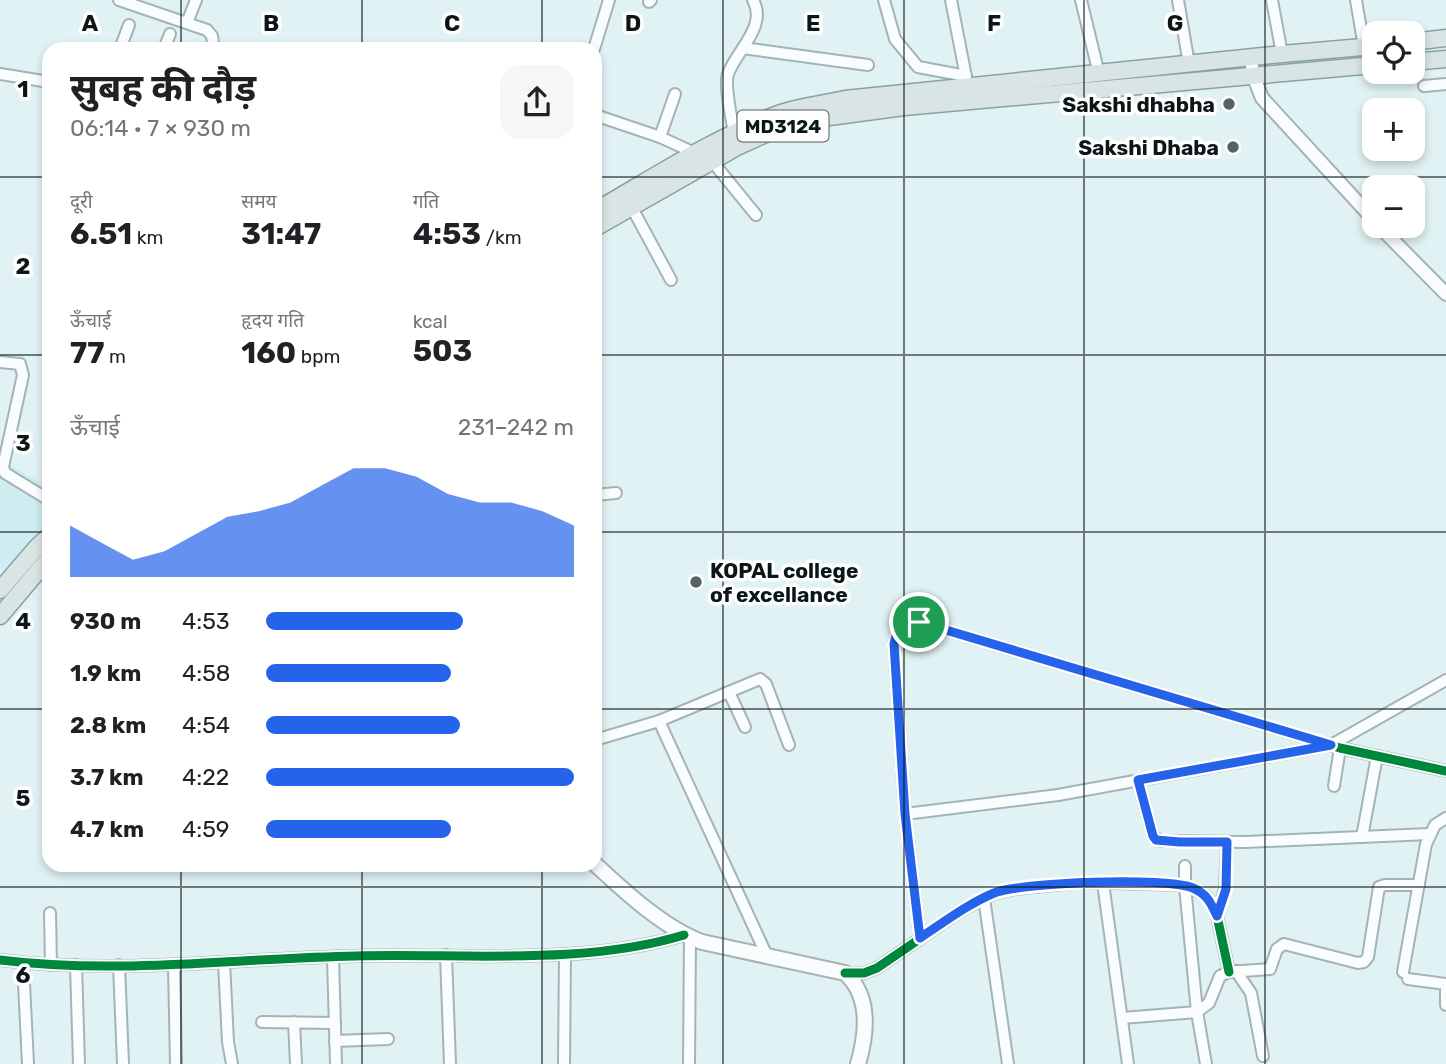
<!DOCTYPE html>
<html lang="hi">
<meta charset="utf-8">
<style>
body{margin:0;font-family:Rubik,"Noto Sans Devanagari",sans-serif;background:#f6f6f6;color:#202124;height:100vh;display:flex;flex-direction:column;font-size:26px;white-space:nowrap}
*{box-sizing:border-box;margin:0}
p{font-size:23px;color:#757577}
.icon{flex:none;width:38px;height:38px;fill:none;stroke:currentColor;stroke-width:2;stroke-linecap:round;stroke-linejoin:round}
.map{position:relative;flex:1;overflow:hidden}
.side{position:absolute;left:42px;top:42px;width:560px;height:830px;display:flex;flex-direction:column;background:#fff;border-radius:21px;box-shadow:0 4px 10px #0003}
.side>*{flex:none}
.tools{position:absolute;left:1362px;top:21px;display:grid;gap:14px}
.tools a{display:grid;place-items:center;width:63px;height:63px;border-radius:14px;background:#fff;box-shadow:0 4px 10px #0003;font-size:35px}
.pin{position:absolute;display:grid;place-items:center;width:60px;height:60px;color:#fff;margin:-30px;border:4px solid #fff;border-radius:50%;box-shadow:0 2px 7px #0007}
.round{display:grid;place-items:center;flex:none;width:74px;height:74px;border-radius:21px;background:#f6f6f6}
.summary{display:flex;align-items:center;justify-content:space-between;height:119px;padding:0 28px}
h1{font-size:38px;font-weight:700;line-height:52px}
.metrics{display:grid;grid-template-columns:repeat(3,1fr);gap:10px;height:119px;padding:7px 28px}
.metrics div{display:grid;align-content:center}
.metrics b{font-size:30px;font-weight:700}
.metrics small{font-size:19px;font-weight:400}
.metrics p{font-size:19px}
.chart{height:196px;padding:14px 28px}
.chart p{display:flex;justify-content:space-between}
.chart svg{width:100%;height:126px;margin-top:7px;fill:#2563eb;opacity:.7}
ul{padding:0 28px;list-style:none;font-size:23px}
li{display:grid;grid-template-columns:112px 84px 1fr;align-items:center;height:52px}
li i{height:18px;border-radius:9px;background:#2563eb}
.map>svg:first-child{display:block}
.built{fill:#ceedf0}
.lines{fill:none;stroke-linecap:round;stroke-linejoin:round}
.minor-casing{stroke:#a6b3b4;stroke-width:14}
.tertiary-casing{stroke:#a6b3b4;stroke-width:16}
.secondary-casing{stroke:#a6b3b4;stroke-width:18}
.primary-casing{stroke:#89a2a0;stroke-width:19}
.minor{stroke:#fafdfd;stroke-width:10}
.tertiary{stroke:#fafdfd;stroke-width:12}
.secondary{stroke:#fafdfd;stroke-width:14}
.primary{stroke:#d9e5e4;stroke-width:16}
.cycleway-casing{stroke:#fefefe;stroke-width:13}
.cycleway{stroke:#00873e;stroke-width:9}
.route-casing{stroke:#fff;stroke-width:14}
.route{stroke:#2563eb;stroke-width:9}
.grid{fill:none;stroke:#0b1617;stroke-width:2;stroke-opacity:0.55}
.poi-dot{fill:#566364;stroke:#fefefe;stroke-width:2.5}
.labels{text-anchor:middle;dominant-baseline:central;stroke-width:7;stroke-linejoin:round;paint-order:stroke}
.shield{fill:#fefefe;stroke:#545c5c;stroke-width:2}
.shield-label{font-size:19px;font-weight:bold;fill:#0b1617}
.poi-label{font-size:21px;font-weight:bold;fill:#0b1617;stroke:#fefefe;text-anchor:end}
.grid-label{font-size:23px;text-anchor:middle;font-weight:bold;fill:#0b1617;stroke:#fefefe;stroke-width:7;stroke-linejoin:round;paint-order:stroke}
</style>
<div class="map">
<svg width="1446" height="1064" viewBox="0 0 1446 1064">
<rect width="100%" height="100%" fill="#e0f2f3"/>
<polygon class="built" points="0,460 49,487 49,537 10,578 0,568"/>
<g class="lines">
<defs>
<g id="minor">
<polyline points="119,0 207,30 212,36 214,49"/>
<polyline points="884,0 895,39 918,67 966,76"/>
<polyline points="951,0 967,82"/>
<polyline points="1081,0 1099,74"/>
<polyline points="1178,0 1189,64"/>
<polyline points="1272,0 1282,54"/>
<polyline points="1356,0 1364,47"/>
<polyline points="649,2 651,0"/>
<polyline points="187,23 196,0"/>
<polyline points="743,48 868,65"/>
<polyline points="120,49 129,25"/>
<polyline points="164,49 170,34"/>
<polyline points="594,49 609,0"/>
<polyline points="0,74 49,82"/>
<polyline points="1424,86 1446,84"/>
<polyline points="595,115 660,137 712,161 756,215"/>
<path d="M734,133c-2,-13 -10,-48 -6,-59 8,-23 40,-48 25,-74"/>
<polyline points="660,137 675,94"/>
<polyline points="631,206 671,280"/>
<polyline points="0,362 20,364 23,375 3,467 5,473 49,500"/>
<polyline points="595,495 616,493"/>
<polyline points="729,692 745,727"/>
<polyline points="659,721 767,956"/>
<polyline points="595,740 659,721 760,679 766,684 789,745"/>
<polyline points="1138,780 1153,836 1161,841 1246,842 1429,834"/>
<polyline points="1334,786 1340,748"/>
<polyline points="905,814 1058,795 1331,745 1446,680"/>
<polyline points="1362,837 1377,756"/>
<polyline points="1185,866 1185,886 1197,1012 1206,1064"/>
<polyline points="1103,883 1128,1064"/>
<polyline points="984,898 1008,1064"/>
<polyline points="50,913 51,965"/>
<polyline points="1217,916 1225,889 1227,842"/>
<polyline points="920,938 905,814 894,644 897,632 902,624 919,622 1340,748 1446,771"/>
<polyline points="446,955 450,1064"/>
<polyline points="333,957 336,1064"/>
<path d="M0,960c118,15 238,-2 356,-4 106,-3 226,10 328,-21"/>
<polyline points="224,962 228,1042 232,1064"/>
<polyline points="23,963 28,1064"/>
<polyline points="76,965 79,1064"/>
<polyline points="119,965 123,1064"/>
<polyline points="174,965 176,1064"/>
<polyline points="1236,971 1251,993 1263,1056"/>
<polyline points="1403,972 1426,844 1435,825 1446,818"/>
<polyline points="845,973 864,973 877,968 962,910 993,894 1015,889 1072,883 1115,883 1177,885 1194,889 1205,895 1210,900 1217,916 1229,972"/>
<polyline points="1408,979 1446,984"/>
<polyline points="1446,989 1446,1005"/>
<polyline points="1122,1018 1197,1012 1209,1003 1220,976 1229,972 1270,969 1277,949 1284,944 1358,963 1364,962 1368,957 1379,887 1385,885 1419,885"/>
<polyline points="262,1022 335,1023"/>
<polyline points="294,1022 296,1064"/>
<polyline points="335,1041 388,1039"/>
<polyline points="564,1064 565,954"/>
<polyline points="689,1064 690,937"/>
</g>
<g id="tertiary">
<polyline points="1251,58 1253,75 1262,98 1374,220"/>
<polyline points="1379,226 1446,294"/>
</g>
<path id="secondary" d="M595,864c30,28 69,64 107,78l143,31c26,23 22,60 13,91"/>
<g id="primary">
<polyline points="1412,42 1446,38"/>
<polyline points="1412,62 1446,59"/>
<path d="M595,211c61,-35 120,-74 186,-98 20,-7 43,-9 64,-14l437,-45 92,-8"/>
<polyline points="595,228 737,147 783,126 799,121 904,107 1374,65"/>
<polyline points="0,590 37,547 49,536"/>
<polyline points="0,616 49,558"/>
</g>
</defs>
<use href="#minor" class="minor-casing"/>
<use href="#tertiary" class="tertiary-casing"/>
<use href="#secondary" class="secondary-casing"/>
<use href="#primary" class="primary-casing"/>
<use href="#minor" class="minor"/>
<use href="#tertiary" class="tertiary"/>
<use href="#secondary" class="secondary"/>
<use href="#primary" class="primary"/>
<defs>
<g id="cycleway">
<polyline points="920,938 905,814 894,644 897,632 902,624 919,622 1340,748 1446,771"/>
<path d="M0,960c118,15 238,-2 356,-4 106,-3 226,10 328,-21"/>
<polyline points="845,973 864,973 877,968 962,910 993,894 1015,889 1072,883 1115,883 1177,885 1194,889 1205,895 1210,900 1217,916 1229,972"/>
</g>
</defs>
<use href="#cycleway" class="cycleway-casing"/>
<use href="#cycleway" class="cycleway"/>
</g>
<g class="lines">
<defs>
<path id="route" d="M919,622l412,123 -193,35 15,56 3,4 24,2h47l-1,47 -9,27c-6,-13 -10,-22 -24,-28 -27,-11 -170,-6 -199,5 -26,11 -50,29 -74,45l-15,-124 -11,-170 3,-12 5,-8z"/>
</defs>
<use href="#route" class="route-casing"/>
<use href="#route" class="route"/>
</g>
<path class="grid" d="M181,0v49M362,0v49M542,0v49M723,0v1064M904,0v1064M1084,0v1064M1265,0v1064M0,177h49M595,177h851M0,355h49M595,355h851M0,532h49M595,532h851M0,709h49M595,709h851M181,864v200M362,864v200M542,864v200M0,887h1446"/>
<g class="poi-dot">
<circle cx="1229" cy="104" r="7"/>
<circle cx="1233" cy="147" r="7"/>
<circle cx="696" cy="582" r="7"/>
</g>
<g class="labels">
<rect class="shield" x="737.5" y="110.5" width="91" height="31" rx="5"/>
<g class="shield-label">
<text x="783" y="126">MD3124</text>
</g>
<g class="poi-label">
<text x="1215" y="104">Sakshi dhabha</text>
<text x="1219" y="147">Sakshi Dhaba</text>
<text x="710" y="570" text-anchor="start">KOPAL college<tspan x="710" dy="24">of excellance</tspan></text>
</g>
</g>
<g class="grid-label">
<text x="90" y="31">A</text>
<text x="271" y="31">B</text>
<text x="452" y="31">C</text>
<text x="633" y="31">D</text>
<text x="813" y="31">E</text>
<text x="994" y="31">F</text>
<text x="1175" y="31">G</text>
<text x="23" y="97">1</text>
<text x="23" y="274">2</text>
<text x="23" y="451">3</text>
<text x="23" y="629">4</text>
<text x="23" y="806">5</text>
<text x="23" y="983">6</text>
</g>
</svg>
<div class="tools">
<a><svg class="icon" aria-label="locate" viewBox="0 0 24 24"><circle cx="12" cy="12" r="6"/><path d="M12 2v4M12 18v4M2 12h4M18 12h4"/></svg></a>
<a>+</a>
<a>−</a>
</div>
<div class="pin" style="left:919px;top:622px;background:#1e9e55"><svg class="icon" aria-label="arrive" viewBox="0 0 24 24"><path d="M6 21V4h12l-3 4 3 4H6"/></svg></div>
<section class="side">
<div class="summary"><div><h1>सुबह की दौड़</h1><p>06:14 · 7 × 930 m</p></div><a class="round"><svg class="icon" aria-label="share" viewBox="0 0 24 24"><path d="M12 15V3M7 8l5-5 5 5M5 13v7h14v-7"/></svg></a></div>
<div class="metrics">
<div><p>दूरी</p><b>6.51<small> km</small></b></div>
<div><p>समय</p><b>31:47</b></div>
<div><p>गति</p><b>4:53<small> /km</small></b></div>
</div>
<div class="metrics">
<div><p>ऊँचाई</p><b>77<small> m</small></b></div>
<div><p>हृदय गति</p><b>160<small> bpm</small></b></div>
<div><p>kcal</p><b>503</b></div>
</div>
<div class="chart"><p><span>ऊँचाई</span>231–242 m</p>
<svg viewBox="0 0 160 44" preserveAspectRatio="none"><path d="M0 44V26L10 32L20 38L30 35L40 29L50 23L60 21L70 18L80 12L90 6L100 6L110 9L120 15L130 18L140 18L150 21L160 26V44z"/></svg>
</div>
<ul>
<li><b>930 m</b>4:53<i style="width:64%"></i></li>
<li><b>1.9 km</b>4:58<i style="width:60%"></i></li>
<li><b>2.8 km</b>4:54<i style="width:63%"></i></li>
<li><b>3.7 km</b>4:22<i style="width:100%"></i></li>
<li><b>4.7 km</b>4:59<i style="width:60%"></i></li>
</ul>
</section>
</div>
